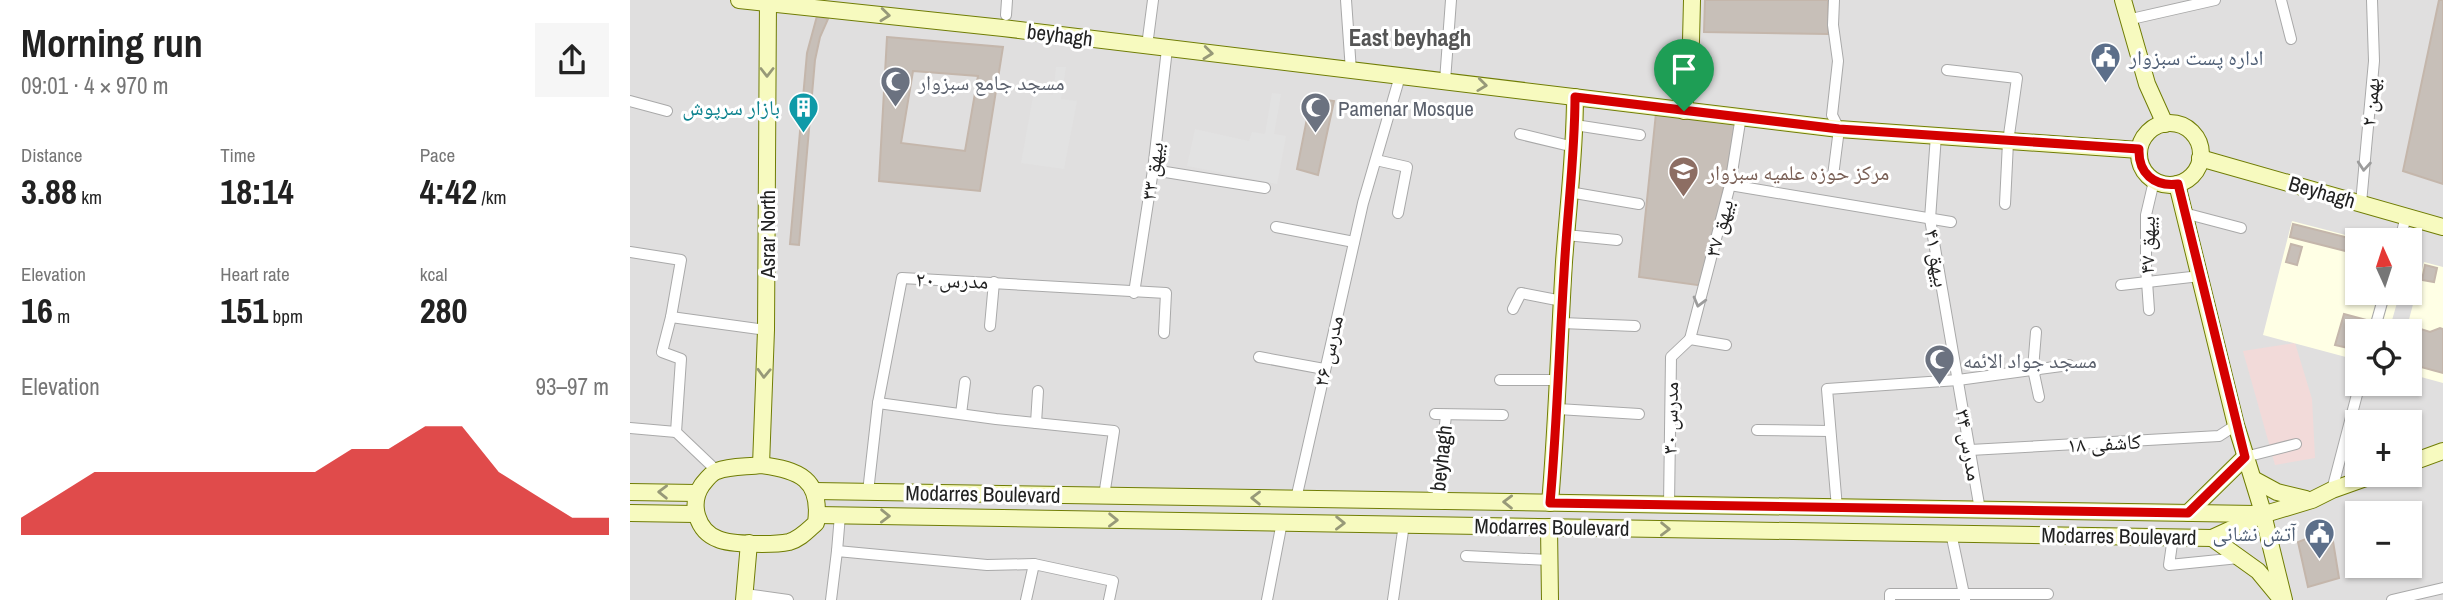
<!DOCTYPE html>
<meta charset="utf-8">
<style>
body{margin:0;font-family:"Archivo Narrow","Noto Naskh Arabic",sans-serif;background:#f6f6f6;color:#222;height:100vh;display:flex;flex-direction:column;font-size:26px;white-space:nowrap}
*{box-sizing:border-box;margin:0}
p{font-size:23px;color:#767676}
.icon{flex:none;width:38px;height:38px;fill:none;stroke:currentColor;stroke-width:2;stroke-linecap:round;stroke-linejoin:round}
.map{position:relative;flex:1;overflow:hidden}
.side{display:flex;flex-direction:column;background:#fff;width:630px}
.side>*{flex:none}
.needle{width:46px;rotate:357deg}
.fabs{position:absolute;left:1715px;top:228px;display:grid;gap:14px}
.fabs a{display:grid;place-items:center;width:77px;height:77px;border-radius:0px;background:#fff;box-shadow:0 2px 5px #0004;font-size:35px}
.pin{position:absolute;display:grid;place-items:center;width:60px;height:60px;color:#fff;margin:-72px -30px;border-radius:50% 50% 50% 0;rotate:-45deg;box-shadow:0 0 7px #0007}
.pin .icon{rotate:45deg}
.round{display:grid;place-items:center;flex:none;width:74px;height:74px;border-radius:0px;background:#f6f6f6}
.overview{display:flex;align-items:center;justify-content:space-between;height:119px;padding:0 21px}
h1{font-size:38px;font-weight:700;line-height:52px}
.stats{display:grid;grid-template-columns:repeat(3,1fr);gap:10px;height:119px;padding:7px 21px}
.stats div{display:grid;align-content:center}
.stats b{font-size:35px;font-weight:700}
.stats small{font-size:19px;font-weight:400}
.stats p{font-size:19px}
.chart{height:196px;padding:14px 21px}
.chart p{display:flex;justify-content:space-between}
.chart svg{width:100%;height:126px;margin-top:7px;fill:#d40000;opacity:.7}
main{display:flex;flex:1;min-height:0}
.map>svg:first-child{display:block}
.residential{fill:#e0dfdf;fill-rule:evenodd}
.commercial{fill:#f2dad9}
.education{fill:#ffffe5}
.parking{fill:#e2e2e2}
.building{fill:#c7bfb8;stroke:#c4b6ab;stroke-width:2;fill-rule:evenodd}
.lines{fill:none;stroke-linecap:round;stroke-linejoin:round}
.street-casing{stroke:#a9a9a9;stroke-width:12}
.secondary-casing{stroke:#707d05;stroke-width:18}
.street{stroke:#fff;stroke-width:10}
.secondary{stroke:#f7fabf;stroke-width:16}
.oneway{stroke:#979978}
.oneway2{stroke:#9c9c9c}
.route-casing{stroke:#fff;stroke-width:14}
.route{stroke:#d40000;stroke-width:9}
.labels{text-anchor:middle;dominant-baseline:central;stroke-width:6;stroke-linejoin:round;paint-order:stroke}
.street-label{font-size:21px;fill:#222;stroke:#fff}
.service-label{font-size:21px;fill:#4e5e75;stroke:#fff;text-anchor:start}
.worship-label{font-size:21px;fill:#5b616d;stroke:#fff;text-anchor:start}
.culture-label{font-size:21px;fill:#0d838f;stroke:#fff;text-anchor:end}
.education-label{font-size:21px;fill:#785e54;stroke:#fff;text-anchor:start}
.neighbourhood-label{font-size:23px;font-weight:bold;fill:#555;stroke:#fff}
</style>
<main>
<section class="side">
<div class="overview"><div><h1>Morning run</h1><p>09:01 · 4 × 970 m</p></div><a class="round"><svg class="icon" aria-label="share" viewBox="0 0 24 24"><path d="M12 15V3M7 8l5-5 5 5M5 13v7h14v-7"/></svg></a></div>
<div class="stats">
<div><p>Distance</p><b>3.88<small> km</small></b></div>
<div><p>Time</p><b>18:14</b></div>
<div><p>Pace</p><b>4:42<small> /km</small></b></div>
</div>
<div class="stats">
<div><p>Elevation</p><b>16<small> m</small></b></div>
<div><p>Heart rate</p><b>151<small> bpm</small></b></div>
<div><p>kcal</p><b>280</b></div>
</div>
<div class="chart"><p><span>Elevation</span>93–97 m</p>
<svg viewBox="0 0 160 44" preserveAspectRatio="none"><path d="M0 44V38L10 30L20 22L30 22L40 22L50 22L60 22L70 22L80 22L90 14L100 14L110 6L120 6L130 22L140 30L150 38L160 38V44z"/></svg>
</div>
</section>
<div class="map">
<svg width="1813" height="600" viewBox="0 0 1813 600">
<rect width="100%" height="100%" fill="#f2efe9"/>
<path class="residential" d="M0,0h1813v600h-1813zM1727,240h53v52h-53zM1727,331h53v52h-53zM1727,422h53v52h-53zM1727,513h53v52h-53z"/>
<polygon class="commercial" points="1665,343 1682,399 1685,458 1645,465 1613,351"/>
<g class="education">
<polygon points="1662,221 1735,240 1727,240 1727,292 1770,292 1759,331 1727,331 1727,360 1633,335"/>
<polygon points="1794,262 1813,267 1813,383 1780,374 1780,331 1776,331"/>
</g>
<g class="parking">
<polygon points="426,67 436,67 431,99 447,101 434,169 391,163 404,91 423,95"/>
<polygon points="642,93 651,94 644,134 656,136 647,184 557,166 565,129 619,141 622,132 635,134"/>
</g>
<g class="building">
<polygon points="1075,0 1198,0 1198,34 1074,32"/>
<polygon points="1809,0 1813,0 1813,184 1773,171"/>
<polygon points="187,16 198,19 190,37 185,60 169,245 160,244 177,53"/>
<path d="M257,37l116,10 -23,144 -101,-10zM283,71l65,5 -13,75 -64,-8z"/>
<polygon points="681,98 704,101 688,175 667,169"/>
<polygon points="1026,113 1107,120 1074,286 1009,277"/>
<polygon points="1663,224 1727,240 1727,254 1660,237"/>
<polygon points="1661,244 1672,247 1667,265 1656,262"/>
<polygon points="1795,265 1807,268 1804,282 1792,280"/>
<polygon points="1714,314 1755,325 1754,331 1727,331 1727,350 1705,345"/>
<polygon points="1781,326 1800,332 1810,328 1813,329 1813,373 1780,364"/>
<polygon points="1701,529 1709,578 1678,587 1668,542"/>
</g>
<g class="lines">
<defs>
<g id="street">
<polyline points="716,0 721,71"/>
<polyline points="1651,0 1661,39"/>
<polyline points="376,15 377,0"/>
<polyline points="1497,20 1585,0"/>
<polyline points="517,46 523,0"/>
<polyline points="1317,70 1387,78 1378,142 1375,204"/>
<polyline points="815,81 821,0"/>
<polyline points="0,101 37,111"/>
<polyline points="945,125 1010,135"/>
<polyline points="890,134 944,147"/>
<polyline points="1306,135 1300,219 1350,510"/>
<polyline points="746,160 777,167 768,213"/>
<polyline points="523,170 635,188"/>
<polyline points="1203,176 1209,129 1202,115 1208,61 1203,25 1204,0"/>
<polyline points="1100,185 1321,222"/>
<polyline points="939,192 1009,204"/>
<polyline points="1731,203 1744,61 1742,0"/>
<polyline points="1554,213 1611,228"/>
<polyline points="646,227 724,242"/>
<polyline points="936,235 987,240"/>
<polyline points="1770,240 1776,216"/>
<polyline points="0,252 51,260 41,317 32,352 51,359 46,432"/>
<polyline points="1491,285 1570,276"/>
<polyline points="504,293 523,170 537,49"/>
<polyline points="883,309 891,293 932,301"/>
<polyline points="1519,310 1516,267 1516,215 1524,181"/>
<polyline points="41,317 136,330"/>
<polyline points="932,323 1005,326"/>
<polyline points="360,326 364,282"/>
<polyline points="1744,331 1755,292"/>
<polyline points="1406,332 1403,369 1409,397"/>
<polyline points="1060,339 1100,185 1111,116"/>
<polyline points="1060,339 1096,345"/>
<polyline points="629,357 694,369"/>
<polyline points="870,380 922,380 929,382"/>
<polyline points="248,403 366,419 484,431 474,496"/>
<polyline points="928,409 1009,414"/>
<polyline points="331,414 335,382"/>
<polyline points="805,414 873,415"/>
<polyline points="406,423 408,391"/>
<polyline points="0,428 46,432"/>
<polyline points="1127,430 1200,431"/>
<polyline points="46,432 87,471"/>
<polyline points="1340,450 1589,436 1606,425"/>
<polyline points="1615,457 1666,444"/>
<polyline points="1702,490 1730,383"/>
<polyline points="238,492 248,403 272,278 536,293 534,333"/>
<polyline points="666,499 733,203 770,76"/>
<polyline points="807,501 816,415"/>
<polyline points="1039,505 1041,357 1060,339"/>
<polyline points="1207,508 1197,389 1328,380 1439,365"/>
<polyline points="1321,533 1335,599"/>
<polyline points="1543,537 1539,565 1609,558"/>
<polyline points="207,551 210,515"/>
<polyline points="836,556 919,560"/>
<polyline points="115,594 158,600"/>
<polyline points="201,600 207,551 357,565 404,564"/>
<polyline points="396,600 404,564 483,581 479,600"/>
<polyline points="637,600 652,522"/>
<polyline points="763,600 774,524"/>
<polyline points="1260,600 1260,594 1418,594"/>
<polyline points="1762,600 1813,588"/>
</g>
<g id="secondary">
<polyline points="109,0 373,28 1209,129 1509,150"/>
<polyline points="1493,0 1517,84 1535,124"/>
<polyline points="1054,111 1061,41 1062,0"/>
<circle cx="1540" cy="154" r="31"/>
<polyline points="1570,158 1813,227"/>
<polyline points="1547,184 1606,425 1631,506 1654,600"/>
<polyline points="1780,463 1813,451"/>
<polyline points="131,465 136,330 138,0"/>
<path d="M131,465c38,5 61,14 55,58 -9,8 -16,16 -27,19 -14,3 -58,3 -71,-3 -21,-8 -29,-35 -16,-54 4,-5 9,-12 15,-14 13,-5 30,-4 44,-6z"/>
<polyline points="1623,479 1647,492 1676,499"/>
<polyline points="185,491 1626,514"/>
<polyline points="0,492 66,493"/>
<path d="M920,503c7,-80 9,-160 14,-241 4,-55 11,-110 11,-165"/>
<polyline points="0,513 65,514"/>
<polyline points="1558,513 1615,457"/>
<polyline points="187,515 1582,538 1632,515 1682,500 1702,490 1747,474"/>
<polyline points="919,527 920,600"/>
<polyline points="1582,538 1628,571 1652,600"/>
<polyline points="114,600 119,543"/>
</g>
</defs>
<use href="#street" class="street-casing"/>
<use href="#secondary" class="secondary-casing"/>
<use href="#street" class="street"/>
<use href="#secondary" class="secondary"/>
</g>
<defs><path id="oneway-chevron" d="M-2-3.5L2.5 0L-2 3.5" fill="none" stroke-width="1.6" stroke-linecap="round" stroke-linejoin="round" transform="scale(1.75)"/></defs>
<g class="oneway">
<use href="#oneway-chevron" transform="translate(255 15) rotate(6)"/>
<use href="#oneway-chevron" transform="translate(578 53) rotate(6)"/>
<use href="#oneway-chevron" transform="translate(137 72) rotate(90)"/>
<use href="#oneway-chevron" transform="translate(852 85) rotate(7)"/>
<use href="#oneway-chevron" transform="translate(134 373) rotate(92)"/>
<use href="#oneway-chevron" transform="translate(33 492) rotate(-179)"/>
<use href="#oneway-chevron" transform="translate(626 498) rotate(-179)"/>
<use href="#oneway-chevron" transform="translate(878 502) rotate(-179)"/>
<use href="#oneway-chevron" transform="translate(255 516) rotate(1)"/>
<use href="#oneway-chevron" transform="translate(483 520) rotate(1)"/>
<use href="#oneway-chevron" transform="translate(710 523) rotate(1)"/>
<use href="#oneway-chevron" transform="translate(1035 529) rotate(1)"/>
</g>
<g class="oneway2">
<use href="#oneway-chevron" transform="translate(1734 166) rotate(95)"/>
<use href="#oneway-chevron" transform="translate(1069 302) rotate(105)"/>
</g>
<g class="lines">
<defs>
<path id="route" d="M945,97l264,32 300,20c-1,24 15,38 39,35l67,273 -57,56 -638,-10c7,-77 9,-153 14,-230 3,-59 11,-118 11,-176z"/>
</defs>
<use href="#route" class="route-casing"/>
<use href="#route" class="route"/>
</g>
<defs>
<symbol id="civic-pin" viewBox="-11 -11 22 30"><path d="M0 17L-7.5 6A9.5 9.5 0 1 1 7.5 6Z" fill="#5c6f8a" stroke="#fff"/><path d="M-.6-6.5H3V-4.5H.6V-3L4-1V1h2V6H-6V1h2V-1L-.6-3ZM-1.2 2.5V6h2.4V2.5Z" fill="#fff"/></symbol>
<symbol id="mosque-pin" viewBox="-11 -11 22 30"><path d="M0 17L-7.5 6A9.5 9.5 0 1 1 7.5 6Z" fill="#6b7280" stroke="#fff"/><path d="M3.5-4.9A6 6 0 1 0 3.5 4.9A5 5 0 1 1 3.5-4.9Z" fill="#fff"/></symbol>
<symbol id="building-pin" viewBox="-11 -11 22 30"><path d="M0 17L-7.5 6A9.5 9.5 0 1 1 7.5 6Z" fill="#0f9aa8" stroke="#fff"/><path d="M-4-6H4V6H1V3H-1V6H-4ZM-2.5-4.3h1.7v1.8h-1.7ZM.8-4.3h1.7v1.8H.8ZM-2.5-1h1.7V.8h-1.7ZM.8-1h1.7V.8H.8Z" fill="#fff"/></symbol>
<symbol id="university-pin" viewBox="-11 -11 22 30"><path d="M0 17L-7.5 6A9.5 9.5 0 1 1 7.5 6Z" fill="#8d6e63" stroke="#fff"/><path d="M0-5L7-2L0 1L-7-2ZM-4 1L0 2.5L4 1V4Q0 6-4 4Z" fill="#fff"/></symbol>
</defs>
<g fill-rule="evenodd">
<use href="#civic-pin" x="1458" y="40" width="35" height="47"/>
<use href="#mosque-pin" x="248" y="64" width="35" height="47"/>
<use href="#building-pin" x="156" y="90" width="35" height="47"/>
<use href="#mosque-pin" x="668" y="90" width="35" height="47"/>
<use href="#university-pin" x="1036" y="154" width="35" height="47"/>
<use href="#mosque-pin" x="1292" y="342" width="35" height="47"/>
<use href="#civic-pin" x="1672" y="516" width="35" height="47"/>
</g>
<g class="labels">
<g class="street-label">
<text transform="translate(430 35) rotate(7)">beyhagh</text>
<text transform="translate(1740 102) rotate(-85)">بهمن ۲</text>
<text transform="translate(522 171) rotate(-82)">بیهق ۳۳</text>
<text transform="translate(1692 192) rotate(16)">Beyhagh</text>
<text transform="translate(1089 228) rotate(-75)">بیهق ۳۷</text>
<text transform="translate(137 234) rotate(-90)">Asrar North</text>
<text transform="translate(1517 245) rotate(-89)">بیهق ۴۷</text>
<text transform="translate(1307 258) rotate(80)">بیهق ۴۱</text>
<text transform="translate(322 280) rotate(2)">مدرس ۲۰</text>
<text transform="translate(698 351) rotate(-77)">مدرس ۲۶</text>
<text transform="translate(1040 418) rotate(-89)">مدرس ۳۰</text>
<text transform="translate(1474 443) rotate(-3)">کاشفی ۱۸</text>
<text transform="translate(1339 445) rotate(80)">مدرس ۳۴</text>
<text transform="translate(811 458) rotate(-84)">beyhagh</text>
<text transform="translate(353 494) rotate(1)">Modarres Boulevard</text>
<text transform="translate(922 527) rotate(1)">Modarres Boulevard</text>
<text transform="translate(1489 536) rotate(1)">Modarres Boulevard</text>
</g>
<g class="service-label">
<text x="1499" y="57">اداره پست سبزوار</text>
<text x="1666" y="533" text-anchor="end">آتش نشانی</text>
</g>
<g class="worship-label">
<text x="288" y="82">مسجد جامع سبزوار</text>
<text x="708" y="108">Pamenar Mosque</text>
<text x="1333" y="360">مسجد جواد الائمه</text>
</g>
<g class="culture-label">
<text x="150" y="107">بازار سرپوش</text>
</g>
<g class="education-label">
<text x="1077" y="172">مرکز حوزه علمیه سبزوار</text>
</g>
<g class="neighbourhood-label">
<text x="780" y="37">East beyhagh</text>
</g>
</g>
</svg>
<div class="fabs">
<a><svg class="needle" viewBox="-14 -14 28 28"><path d="M0-13l5 13h-10z" fill="#e53935"/><path d="M0 13l5-13h-10z" fill="#767676"/></svg></a>
<a><svg class="icon" aria-label="locate" viewBox="0 0 24 24"><circle cx="12" cy="12" r="6"/><path d="M12 2v4M12 18v4M2 12h4M18 12h4"/></svg></a>
<a>+</a>
<a>−</a>
</div>
<div class="pin" style="left:1054px;top:111px;background:#1e9e55"><svg class="icon" aria-label="arrive" viewBox="0 0 24 24"><path d="M6 21V4h12l-3 4 3 4H6"/></svg></div>
</div>
</main>
